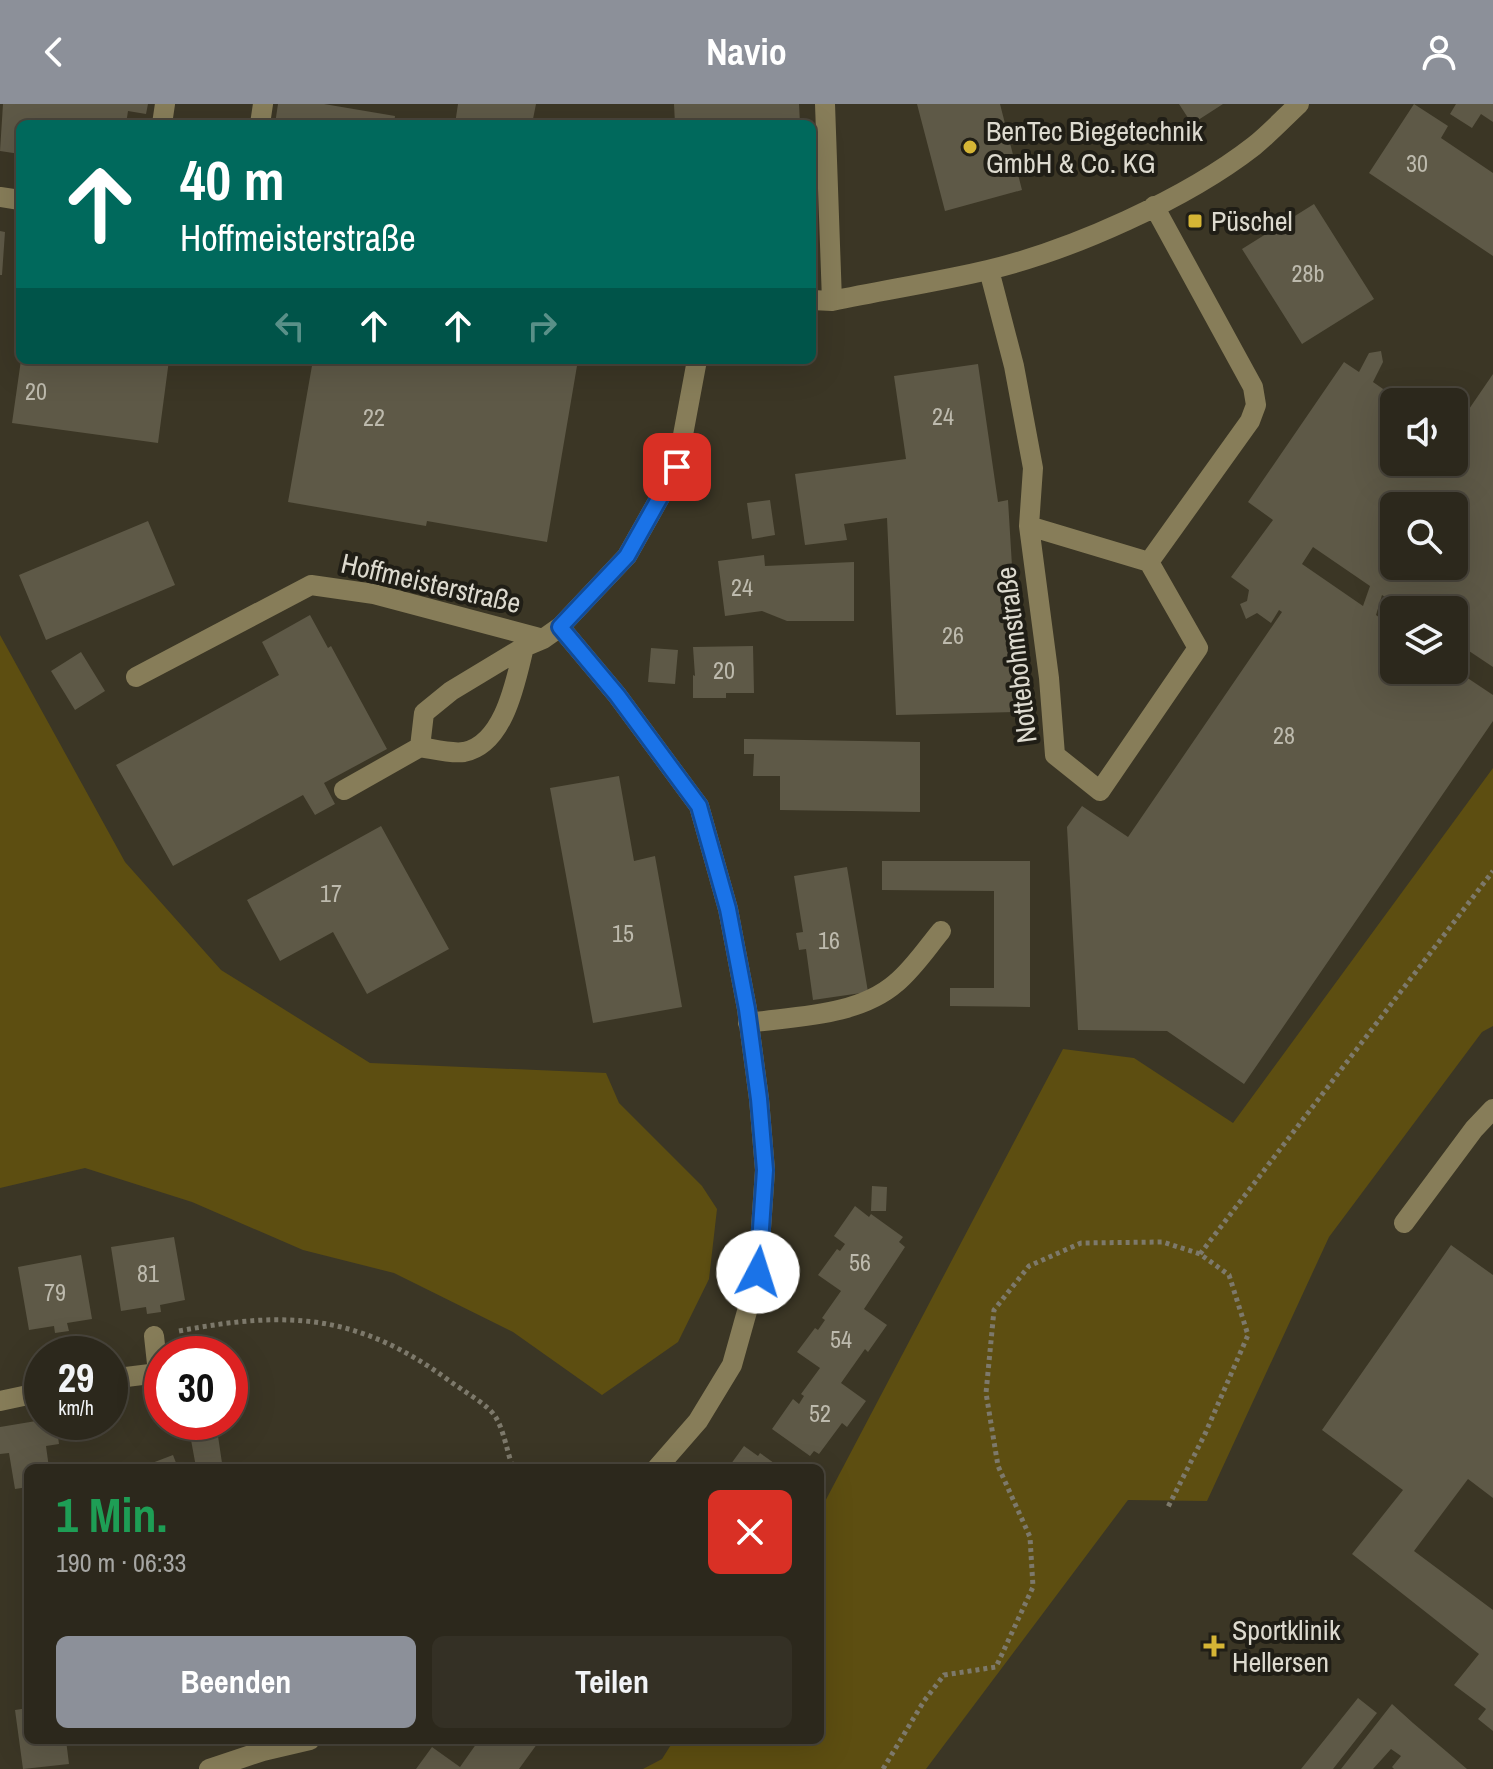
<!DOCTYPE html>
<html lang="de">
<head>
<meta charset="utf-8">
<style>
	:root { --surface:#2c281c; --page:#343025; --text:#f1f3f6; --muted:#a6a6a3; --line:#48443b; --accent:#8c9099 }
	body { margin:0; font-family:"Archivo Narrow",sans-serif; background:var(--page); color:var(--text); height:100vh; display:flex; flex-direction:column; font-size:30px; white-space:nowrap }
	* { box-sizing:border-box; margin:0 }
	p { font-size:26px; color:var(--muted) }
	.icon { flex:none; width:44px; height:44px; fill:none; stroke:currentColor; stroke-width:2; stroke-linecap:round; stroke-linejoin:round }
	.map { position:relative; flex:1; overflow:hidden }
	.details { position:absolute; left:24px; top:1360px; width:800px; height:280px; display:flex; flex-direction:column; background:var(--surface); border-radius:12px; box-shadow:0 8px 32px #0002,0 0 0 2px var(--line) }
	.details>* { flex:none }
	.hud { position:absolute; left:16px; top:16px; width:800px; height:244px; border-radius:12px; box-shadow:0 8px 32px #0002,0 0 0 2px var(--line); background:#00695c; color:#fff; overflow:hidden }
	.tools { position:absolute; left:1380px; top:284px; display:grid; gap:16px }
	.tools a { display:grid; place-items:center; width:88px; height:88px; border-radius:12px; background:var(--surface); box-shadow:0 8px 32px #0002,0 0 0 2px var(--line); font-size:40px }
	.speed { position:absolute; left:24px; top:1232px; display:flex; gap:16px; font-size:40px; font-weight:700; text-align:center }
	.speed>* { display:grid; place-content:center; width:104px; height:104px; border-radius:50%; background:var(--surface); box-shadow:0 8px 32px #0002,0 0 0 2px var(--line); line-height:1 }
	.speed small { font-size:20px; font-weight:400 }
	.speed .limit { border:12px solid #d22; background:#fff; color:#111 }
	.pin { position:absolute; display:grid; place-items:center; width:68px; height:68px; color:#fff; margin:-34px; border-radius:16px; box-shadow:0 4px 12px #0006 }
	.me { position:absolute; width:88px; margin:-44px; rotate:5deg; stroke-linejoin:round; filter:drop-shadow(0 0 6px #0008) }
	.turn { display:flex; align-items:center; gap:28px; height:168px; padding:0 32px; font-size:36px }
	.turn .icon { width:104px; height:104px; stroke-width:2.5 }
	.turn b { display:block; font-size:56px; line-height:68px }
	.lanes { display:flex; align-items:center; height:76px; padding:0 32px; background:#0003; justify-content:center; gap:40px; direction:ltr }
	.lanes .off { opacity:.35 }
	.round { display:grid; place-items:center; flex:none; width:84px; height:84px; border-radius:12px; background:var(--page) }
	.summary { display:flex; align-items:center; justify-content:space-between; height:136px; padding:0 32px }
	h1 { font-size:48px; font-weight:700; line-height:60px; color:#1e9e55 }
	.primary-button { display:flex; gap:16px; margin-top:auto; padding:16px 32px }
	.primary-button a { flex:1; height:92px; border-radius:12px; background:var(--accent); color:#fff; font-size:32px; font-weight:700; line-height:92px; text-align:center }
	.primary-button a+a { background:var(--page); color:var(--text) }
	header { display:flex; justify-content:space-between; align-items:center; height:104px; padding:0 32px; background:var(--accent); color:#fff; font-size:36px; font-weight:700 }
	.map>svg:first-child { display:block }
</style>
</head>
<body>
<header><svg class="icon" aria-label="back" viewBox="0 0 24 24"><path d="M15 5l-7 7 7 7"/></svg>Navio<svg class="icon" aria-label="person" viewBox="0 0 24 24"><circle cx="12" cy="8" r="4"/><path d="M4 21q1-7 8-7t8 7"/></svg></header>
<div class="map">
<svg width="1493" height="1665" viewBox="0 0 1493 1665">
	<rect width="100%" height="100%" fill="#3b3625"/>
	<path fill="#5d4e11" d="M0,531L125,758L221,866L370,959L606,969L619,999L702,1082L717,1105L709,1175L678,1238L602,1291L513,1228L394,1169L303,1146L192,1098L85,1064L0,1084Z
		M1493,664V922L1482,928L1329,1133L1207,1397L1128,1396L926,1665H643L662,1655L674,1636H820V1407L1063,945L1134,954L1233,1019Z"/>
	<path fill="#5e5947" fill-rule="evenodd" d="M3,0H148L146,10L128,7L126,20H20V50L0,47Z
		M278,0H324L395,12L394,20H275Z
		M458,0H536L532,20H455Z
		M674,0H799L800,20H675Z
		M917,0H1000L1022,86L945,107Z
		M1179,0H1223L1192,20Z
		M1414,0L1448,22L1441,34L1493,69V152L1369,69Z
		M1456,0H1493V18L1481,10L1472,24L1450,10Z
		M1314,100L1374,195L1302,240L1242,145Z
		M0,127L5,128L2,171H0Z
		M1381,247L1383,258L1373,278L1402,298H1394V358H1454V327L1493,270V563L1454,537V506H1405L1382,491L1376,511L1394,524V566L1454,565L1493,591V617L1244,980L1167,927L1078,926L1067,723L1082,702L1128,733L1282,508L1279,506L1271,519L1257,509L1246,515L1240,500L1247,497L1249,486L1231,473L1273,416L1248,398L1344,258L1359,268L1369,249ZM1394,402H1454V462H1394ZM1313,443L1370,482L1363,502L1302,460Z
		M21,256H169L158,339L12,319Z
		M313,256H578L547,438L427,417L426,422L288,398Z
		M978,260L998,398L1008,396L1012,462H1009V467H1015L1016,478H1010L1015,608L896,611L887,414L844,420L847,436L805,441L795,370L906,355L894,272Z
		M770,396L775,431L752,435L747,399Z
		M148,417L175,481L46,536L19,471Z
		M764,451L765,462L854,458V517H787L762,507L725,512L718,457Z
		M310,511L328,544L331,542L387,645L324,679L335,700L315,711L303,691L173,762L116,661L279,571L262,538Z
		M753,542L754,589H726V594H693V571L695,572L693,543Z
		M651,544L678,546L675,580L648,578Z
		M81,548L105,587L75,606L51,567Z
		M744,635L920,638V708L780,706V672H753L754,650H744Z
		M619,672L634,757L655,752L682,903L593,919L550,684Z
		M381,722L449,845L367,890L333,828L280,857L247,796Z
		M882,757H1030V903L950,902V884H994V787L882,786Z
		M847,763L868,888L813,896L806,845L799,846L796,829L803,828L794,772Z
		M872,1082L887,1083L886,1107H871Z
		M855,1102L869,1113L871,1110L903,1133L899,1138L905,1143L864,1205L887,1221L868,1248L865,1245L841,1279L866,1297L847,1323L842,1319L819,1350L814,1347L810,1352L772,1325L793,1295L799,1300L804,1292L801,1290L820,1264L797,1248L815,1224L818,1226L825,1216L822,1214L841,1187L818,1171L837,1145L840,1147L845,1140L834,1132Z
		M174,1133L185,1196L160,1201L161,1208L147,1210L146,1203L121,1207L111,1143Z
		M1451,1141L1493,1171V1394L1468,1375L1414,1447L1493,1506V1627L1478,1615L1486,1605L1454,1581L1479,1550L1352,1450L1403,1386L1322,1326Z
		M81,1151L92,1215L67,1219L69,1227L55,1229L54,1222L29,1226L18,1163Z
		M42,1316L56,1318L59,1340L46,1342L49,1364H28V1383L15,1385L9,1349L0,1350V1323Z
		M218,1332L222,1359L196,1363L191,1336Z
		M744,1342L758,1352L760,1349L781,1364H728Z
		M173,1351L178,1364H139Z
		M1358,1594L1377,1609L1333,1665H1301Z
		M1392,1600L1413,1619L1467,1665H1394L1392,1663L1401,1652L1391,1645L1373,1665H1341Z
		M28,1604V1636H66L69,1660L23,1665L15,1606Z
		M479,1636H540L519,1665H416L432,1643L460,1663Z"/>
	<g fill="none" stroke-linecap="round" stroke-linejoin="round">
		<path stroke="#7d796b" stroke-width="5" stroke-dasharray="4 4" stroke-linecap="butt" d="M1200,1150L1493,767
			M179,1227C289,1206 359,1210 451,1278C462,1286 488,1301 495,1312C504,1326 507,1348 513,1364
			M883,1665L924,1597L944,1571L996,1563L1033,1483L1030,1433L998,1362L986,1289L994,1206L1029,1162L1081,1139L1163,1138L1200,1150L1229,1171L1248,1231L1205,1330L1168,1403"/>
		<path stroke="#877d59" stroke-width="20" d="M825,0L832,197
			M162,20L165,0
			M260,20L263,0
			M0,93L20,96
			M989,166L1014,262L1033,364L1029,422L1049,574L1055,651L1100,687L1198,544L1149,458L1029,422
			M812,196L832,197C884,186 937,178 988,166C1072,146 1186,95 1254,42C1270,29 1284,14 1299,0
			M1149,458L1250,317L1256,301L1253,283L1154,102
			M560,523L617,591L699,702L728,805L747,905L759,995L765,1066L758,1168L732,1261L698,1317L657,1364
			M524,543C516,575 505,640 464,648C451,650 433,645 420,643L424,609L451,587L524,543L543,535L560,523L627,452L677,363L697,256
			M136,573L311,481L374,490L543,535
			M344,686L420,643
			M748,919C797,912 858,912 896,879C913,865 927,844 941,827
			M1404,1119L1474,1025L1493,1005
			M110,1275L158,1269L154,1232
			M0,1297L42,1288
			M209,1665L263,1647L310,1636"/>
	</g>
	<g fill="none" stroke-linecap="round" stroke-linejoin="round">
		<defs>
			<path id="route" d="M677,363L627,452L560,523L617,591L699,702L728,805L747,905L759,995L765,1066L758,1168"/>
		</defs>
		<use href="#route" stroke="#114b97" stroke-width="20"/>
		<use href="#route" stroke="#1a73e8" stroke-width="14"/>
	</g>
	<g fill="#d5b535" stroke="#201e16" stroke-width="3">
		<circle cx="970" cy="43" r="8"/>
		<rect x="1187" y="109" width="16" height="16" rx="4"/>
		<path d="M1210 1530h8v8h8v8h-8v8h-8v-8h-8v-8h8z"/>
	</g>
	<g text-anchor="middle" stroke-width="8" stroke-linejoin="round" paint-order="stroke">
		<g font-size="24" fill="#bdbaad">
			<text x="1417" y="68">30</text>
			<text x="1308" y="178">28b</text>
			<text x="36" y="296">20</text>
			<text x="943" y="321">24</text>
			<text x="374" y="322">22</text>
			<text x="742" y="492">24</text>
			<text x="953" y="540">26</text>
			<text x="724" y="575">20</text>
			<text x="1284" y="640">28</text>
			<text x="331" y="798">17</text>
			<text x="623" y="838">15</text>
			<text x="829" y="845">16</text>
			<text x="860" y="1167">56</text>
			<text x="148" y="1178">81</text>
			<text x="55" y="1197">79</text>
			<text x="841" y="1244">54</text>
			<text x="820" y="1318">52</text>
		</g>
		<g font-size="28" fill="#dddacf" stroke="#201e16" text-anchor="start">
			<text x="986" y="37">BenTec Biegetechnik<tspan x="986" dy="32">GmbH &amp; Co. KG</tspan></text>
			<text x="1211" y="127">Püschel</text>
			<text x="1232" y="1536">Sportklinik<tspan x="1232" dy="32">Hellersen</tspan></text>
		</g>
		<g font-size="28" fill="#dddacf" stroke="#201e16">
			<text transform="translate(431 479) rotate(13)" y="10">Hoffmeisterstraße</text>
			<text transform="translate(1016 551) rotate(-97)" y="10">Nottebohmstraße</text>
		</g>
	</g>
</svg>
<div class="tools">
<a><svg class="icon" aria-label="sound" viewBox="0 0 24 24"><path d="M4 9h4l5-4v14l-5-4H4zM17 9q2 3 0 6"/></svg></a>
<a><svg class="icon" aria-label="search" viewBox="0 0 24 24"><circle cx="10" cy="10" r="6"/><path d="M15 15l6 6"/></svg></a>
<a><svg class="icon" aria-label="layers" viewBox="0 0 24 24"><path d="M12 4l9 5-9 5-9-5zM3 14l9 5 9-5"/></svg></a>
</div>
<div class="speed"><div>29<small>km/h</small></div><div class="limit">30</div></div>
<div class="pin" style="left:677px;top:363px;background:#d93025"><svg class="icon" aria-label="arrive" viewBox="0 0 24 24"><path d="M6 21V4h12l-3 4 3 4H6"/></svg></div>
<svg class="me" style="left:758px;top:1168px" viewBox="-20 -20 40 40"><circle r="19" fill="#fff"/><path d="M0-13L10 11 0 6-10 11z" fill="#1a73e8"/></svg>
<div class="hud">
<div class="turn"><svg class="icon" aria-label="ahead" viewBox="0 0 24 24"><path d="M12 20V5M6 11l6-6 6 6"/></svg><div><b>40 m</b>Hoffmeisterstraße</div></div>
<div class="lanes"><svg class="icon off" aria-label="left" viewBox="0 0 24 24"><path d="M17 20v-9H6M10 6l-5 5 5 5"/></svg><svg class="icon" aria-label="ahead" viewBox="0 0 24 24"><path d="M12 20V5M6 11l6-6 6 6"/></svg><svg class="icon" aria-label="ahead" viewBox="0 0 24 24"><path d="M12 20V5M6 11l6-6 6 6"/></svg><svg class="icon off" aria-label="right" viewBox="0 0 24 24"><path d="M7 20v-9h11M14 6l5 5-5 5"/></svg></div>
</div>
<section class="details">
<div class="summary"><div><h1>1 Min.</h1><p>190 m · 06:33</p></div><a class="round" style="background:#d93025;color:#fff"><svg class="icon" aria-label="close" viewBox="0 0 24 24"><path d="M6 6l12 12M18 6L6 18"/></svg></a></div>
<div class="primary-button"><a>Beenden</a><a>Teilen</a></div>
</section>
</div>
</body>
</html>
